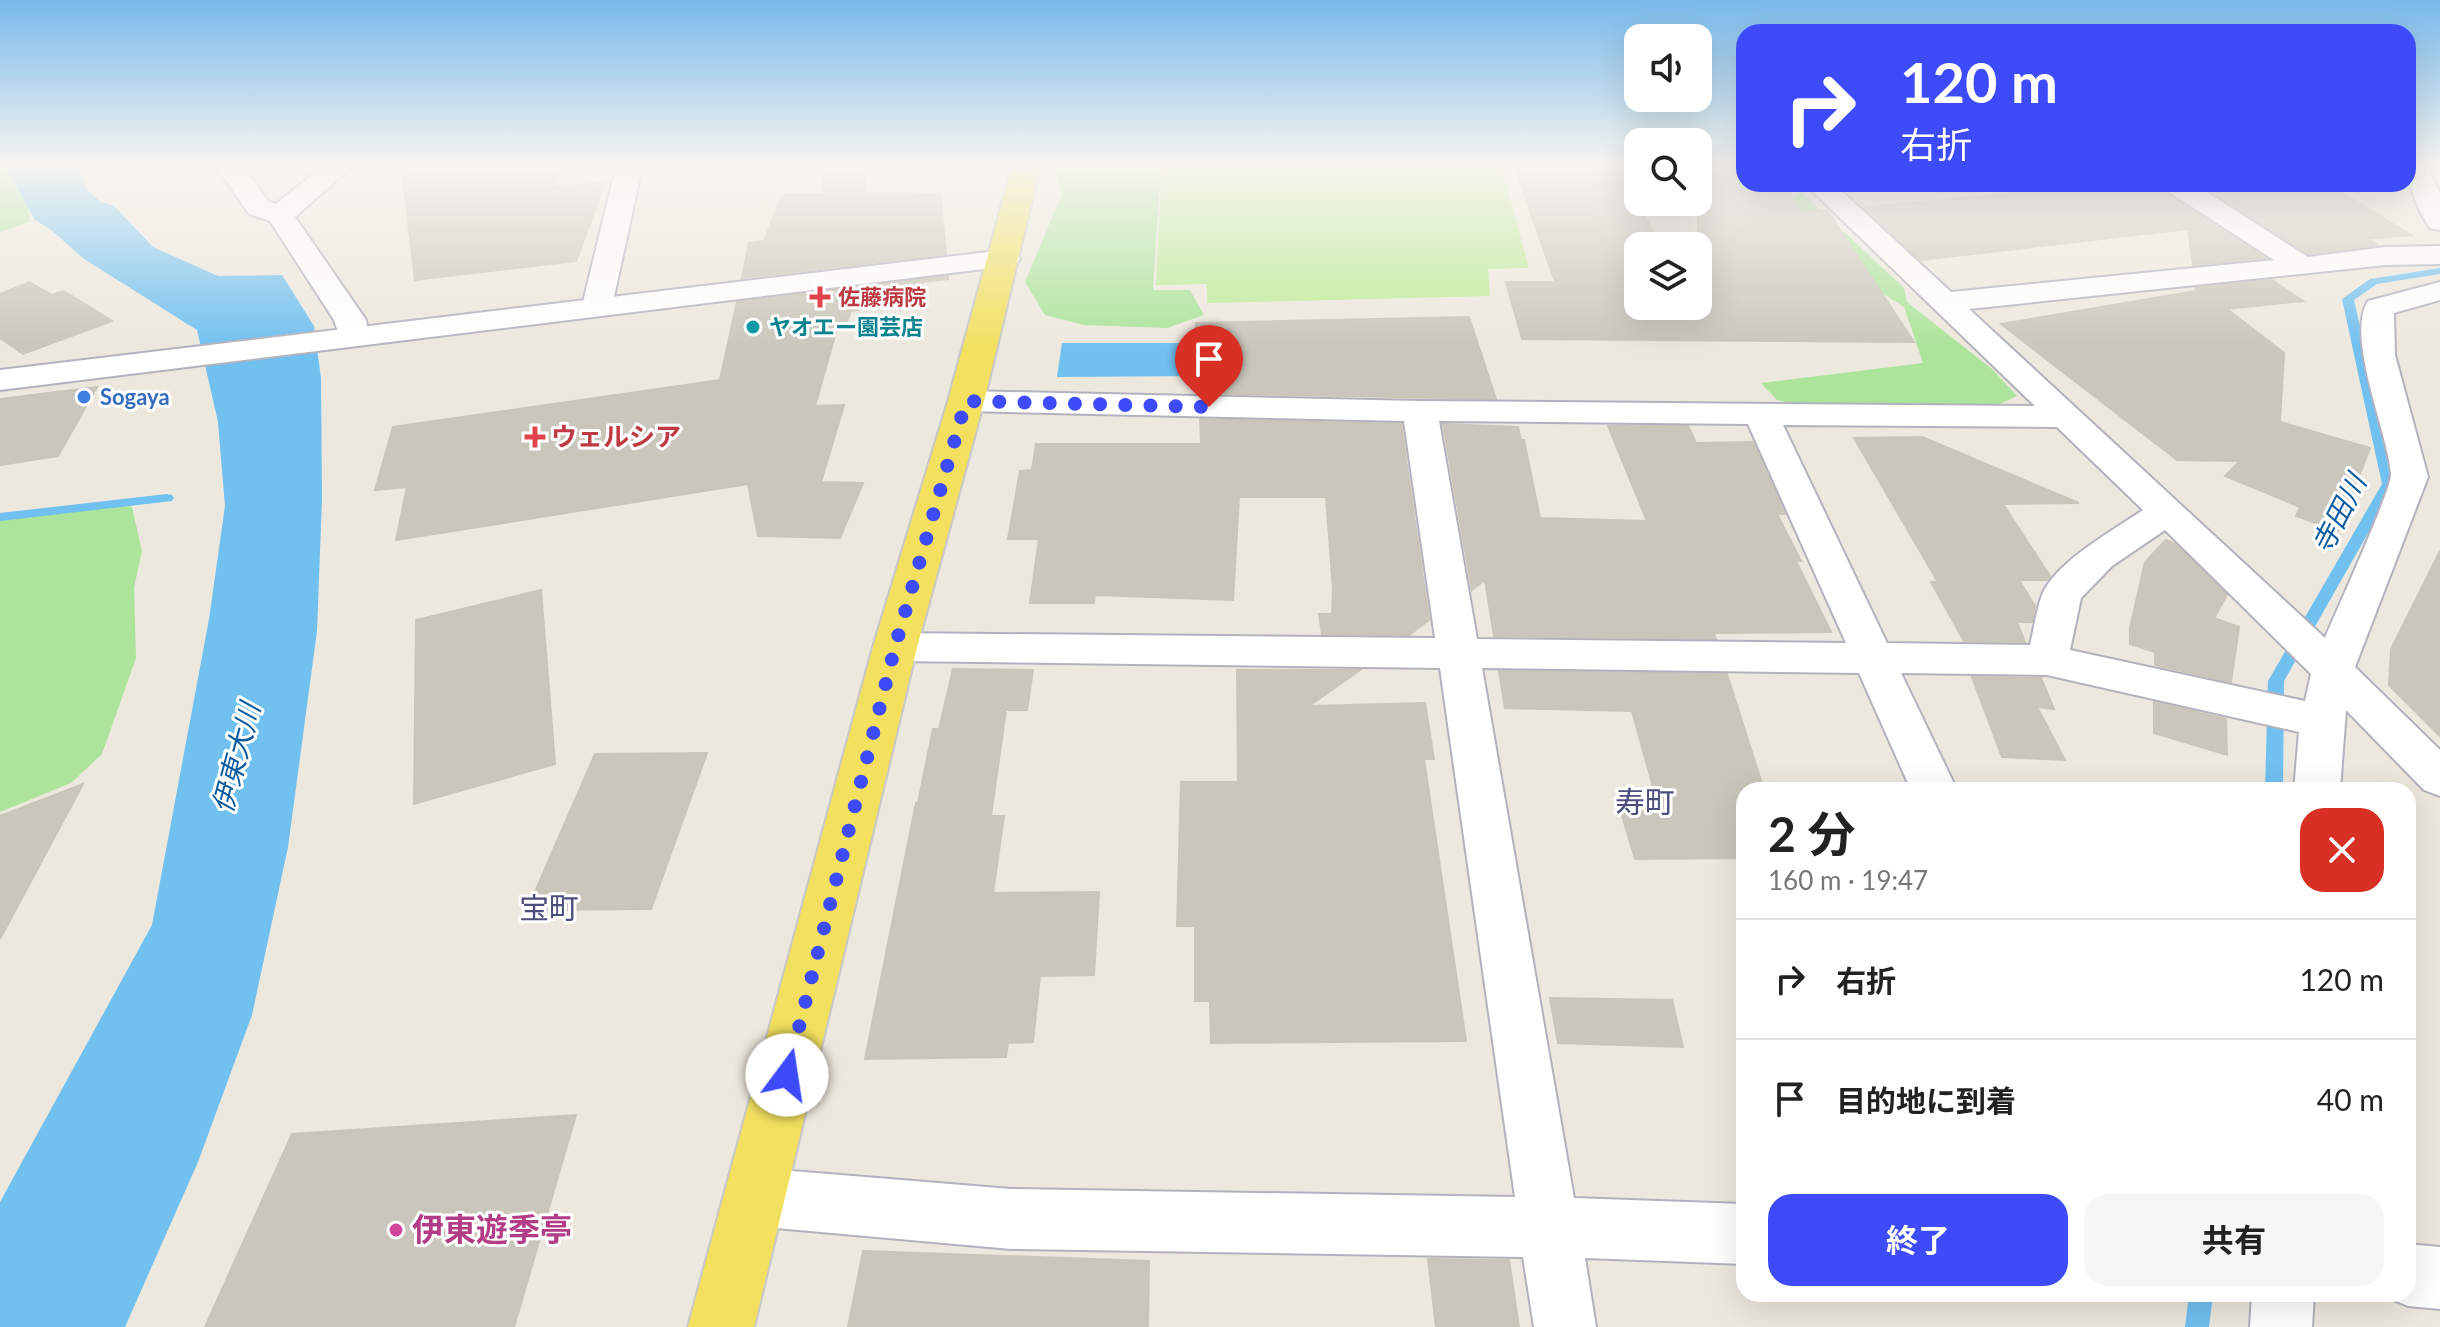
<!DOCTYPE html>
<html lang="ja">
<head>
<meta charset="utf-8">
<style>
	:root { --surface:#fff; --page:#f6f6f6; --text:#222; --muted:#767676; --line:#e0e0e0; --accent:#3d4bfb }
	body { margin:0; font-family:Lato,"Noto Sans JP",sans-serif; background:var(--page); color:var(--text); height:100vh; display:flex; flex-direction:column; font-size:30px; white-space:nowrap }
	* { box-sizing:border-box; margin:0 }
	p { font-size:26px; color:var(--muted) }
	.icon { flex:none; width:44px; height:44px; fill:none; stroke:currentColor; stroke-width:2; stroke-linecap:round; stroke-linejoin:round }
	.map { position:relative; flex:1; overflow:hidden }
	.sheet { position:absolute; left:1736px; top:782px; width:680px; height:520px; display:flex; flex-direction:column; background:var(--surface); border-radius:24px; box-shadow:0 8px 32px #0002 }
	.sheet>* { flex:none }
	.hud { position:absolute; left:1736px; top:24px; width:680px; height:168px; border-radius:24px; box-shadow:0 8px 32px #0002; background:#3d4bfb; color:#fff; overflow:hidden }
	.tools { position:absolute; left:1624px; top:24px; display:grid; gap:16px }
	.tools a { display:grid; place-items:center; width:88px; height:88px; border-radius:16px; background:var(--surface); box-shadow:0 8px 32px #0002; font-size:40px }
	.pin { position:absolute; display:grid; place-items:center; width:68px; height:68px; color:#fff; margin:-82px -34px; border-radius:50% 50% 50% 0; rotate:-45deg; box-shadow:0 0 8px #0007 }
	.pin .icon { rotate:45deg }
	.me { position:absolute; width:88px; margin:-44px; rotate:14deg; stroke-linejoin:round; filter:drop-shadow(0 0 6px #0008) }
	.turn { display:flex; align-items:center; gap:28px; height:168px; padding:0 32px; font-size:36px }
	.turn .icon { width:104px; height:104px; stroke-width:2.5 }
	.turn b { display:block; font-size:56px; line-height:68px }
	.round { display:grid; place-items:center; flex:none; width:84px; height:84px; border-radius:24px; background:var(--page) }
	.headline { display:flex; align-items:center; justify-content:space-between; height:136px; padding:0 32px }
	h1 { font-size:48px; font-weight:700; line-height:60px }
	.button { display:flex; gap:16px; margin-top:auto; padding:16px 32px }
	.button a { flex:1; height:92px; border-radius:24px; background:var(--accent); color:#fff; font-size:32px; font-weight:700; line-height:92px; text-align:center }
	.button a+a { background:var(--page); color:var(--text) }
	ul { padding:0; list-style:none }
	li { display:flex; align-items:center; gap:24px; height:120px; padding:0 32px; border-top:2px solid var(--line) }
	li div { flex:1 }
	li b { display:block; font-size:30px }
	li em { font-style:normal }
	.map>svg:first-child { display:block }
</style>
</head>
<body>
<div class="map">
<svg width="2440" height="1327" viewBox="0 0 2440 1327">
	<rect width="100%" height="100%" fill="#ede8de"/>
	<path fill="#abe49a" d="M0,163H17L29,195V222L0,232Z
		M1058,163H1161L1153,290H1190L1204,315L1167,328L1084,325L1045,315L1025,282L1062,194L1056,172Z
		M1801,192L1904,288L1907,302L1992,369L2017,396L1996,406L1817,408L1777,400L1761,383L1923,363L1904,307L1868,284L1800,222L1790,199Z
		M111,503L132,507L142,551L134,588L136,658L102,754L71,783L0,812V521L35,510Z"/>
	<path fill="#bdeb96" d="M1162,163H1500L1529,268L1488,269L1490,296L1207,303V284L1156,285Z"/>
	<path fill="#70c0f0" d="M3,163H72L83,176L87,190L101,202L114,206L153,247L218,276L282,275L314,326L321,378L322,499L317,631L288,847L252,1015L198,1162L125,1327H0V1202L152,925L209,619L225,506L218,422L197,330L84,259L50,229L35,220Z
		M1062,343H1203L1205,376L1057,377Z"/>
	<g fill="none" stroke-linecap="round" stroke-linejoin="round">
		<path fill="#70c0f0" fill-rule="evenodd" d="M2440,268V274L2377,284L2354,300L2396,484L2284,681L2283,790H2265L2268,681L2382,484L2342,299L2370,279Z
			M167,494L172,495L174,498L172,501L0,521V513Z
			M2189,1294H2213L2209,1327H2185Z"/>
	</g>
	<path fill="#c9c6bc" stroke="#c9c5b7" stroke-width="2" d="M401,163H568L548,187L605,183L576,261L415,280Z
		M1513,163L1620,165L1660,246H1638V306H1689L1698,324V163H1735L1744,184H1784L1802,212L1827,210L1914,342L1522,339L1506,282H1555Z
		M862,168L866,193L940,194L946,254L742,278L749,243L764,241L782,195L825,194L822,172Z
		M2123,184H2153L2265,258L2193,265L2188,229L1921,260L1863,207Z
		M2328,184L2411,235L2367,239L2378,245L2309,254L2212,192Z
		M948,276V279L922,282L923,292L897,294L894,304L851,311L846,325H838L815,406L844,405L821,482L863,483L840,538L758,536L748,484L396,540L407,487L375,490L393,427L720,380L737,302Z
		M2272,280L2303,301L2227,309L2284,353L2280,422L2370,448L2338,531L2296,516L2300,507L2225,476L2240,461L2177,460L2001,324L2196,291V288Z
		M29,282L52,295L64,291L112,321L23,354L0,338V294Z
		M1469,317L1496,399L1199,393L1196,323Z
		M97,387L58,456L0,465V399Z
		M1200,419L1401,424L1429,620L1409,635L1322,634L1319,614H1332L1333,589L1326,497H1239L1233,600L1095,595L1094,603H1030L1039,539H1008L1020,471L1032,470L1036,444H1201Z
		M1443,424L1518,427L1521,440H1524L1540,518L1647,521L1608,426H1688L1696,443L1753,442L1785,514H1777L1801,561H1796L1831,632L1714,633L1716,639L1494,636L1485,580L1472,590Z
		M1922,437L2079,503L2003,504L2050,576L2047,580H2019L2035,606L2032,622H2017L2025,642L1964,641L1931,582H1938L1854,438Z
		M2166,540L2175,544L2227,595L2214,618L2239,627L2231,682L2155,665V652L2130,644V628L2145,562Z
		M2440,551V736L2389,685L2391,649Z
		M541,590L555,764L414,804L416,620Z
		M953,669L1033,670L1027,710H1006L991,816H1004L993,893L1099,892L1094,975L1040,976L1033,1042L1008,1043L1006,1057L865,1059L916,803H918L933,729H939Z
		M1237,670H1360L1309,706L1425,703L1434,759H1424L1466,1041L1211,1043L1210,1001H1195V926H1177L1181,782H1238Z
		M1499,671L1727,674L1764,790H1744V858L1635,859L1621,812H1660L1632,711L1505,708Z
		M1972,677L2041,678L2054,709L2037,707L2065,760L2002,757Z
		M2154,702L2226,719L2227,755L2154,733Z
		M707,753L651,909L527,910L595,754Z
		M83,784L0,939V816Z
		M1550,998L1672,1000L1683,1047L1558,1043Z
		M576,1115L514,1327H205L292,1134Z
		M863,1251L1149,1261L1148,1327H848Z
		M1428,1259L1509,1260L1519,1327H1436Z"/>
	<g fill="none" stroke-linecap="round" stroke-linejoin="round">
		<defs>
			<path id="minor" d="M214,163H240L269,202L276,204L327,163H356L295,217L366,320L369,336L364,343L353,345L342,343L334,320L270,221L249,214Z
				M617,163H643L612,306L608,313L597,315L586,313L582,306Z
				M2408,163H2425L2440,193V230L2430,228C2417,209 2408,186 2408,163Z
				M1805,184H1834L1951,292L2274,260L2166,190L2162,184H2194L2308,257L2385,247L2440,246V264L2385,265L1969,309L2325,638C2335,614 2392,489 2391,474C2388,433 2345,336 2368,301L2440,282V300L2394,313L2395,355L2428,477L2355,667L2440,750V796L2424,790L2346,710L2340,790H2294L2299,732L2047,675L1901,673L1957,790H1911L1859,673L1482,668L1574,1198L1744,1204V1264L1585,1258L1596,1327H1534L1523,1257L1011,1249L755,1226L734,1218L726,1197L734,1176L755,1168L1011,1189L1515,1197L1440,668L895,661L880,657L874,647L880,637L895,633L1435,638L1404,421L966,411L954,408L949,401L954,394L966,391L1420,401L2035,406ZM1439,421L1748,424L1846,643L1477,639ZM1783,425L2057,427L2143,510C2115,529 2054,563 2042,595C2036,611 2034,629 2030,645L1887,643ZM2165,530L2311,674L2305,701L2070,650L2081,598L2112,566Z
				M2408,1244L2440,1247V1309L2408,1306L2386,1297L2385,1294H2408Z
				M2252,1294H2314L2312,1327H2250Z"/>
			<path id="tertiary" d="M1005,250L1016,253L1020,259L1016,265L0,390V370Z"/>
			<path id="primary" d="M1013,163H1041L984,401L917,647L754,1327H688L873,647L948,401Z"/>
		</defs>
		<use href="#minor" stroke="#b2b2bf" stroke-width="4"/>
		<use href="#tertiary" stroke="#b2b2bf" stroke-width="4"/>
		<use href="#primary" stroke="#c8c8c8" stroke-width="4"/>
		<use href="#minor" fill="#fff" fill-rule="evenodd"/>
		<use href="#tertiary" fill="#fff" fill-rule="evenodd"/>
		<use href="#primary" fill="#f2e05e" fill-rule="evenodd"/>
	</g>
	<linearGradient id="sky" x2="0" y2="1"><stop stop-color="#78b9eb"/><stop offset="0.47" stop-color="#f7f5f0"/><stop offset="1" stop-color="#f7f5f0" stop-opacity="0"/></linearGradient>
	<rect width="2440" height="349" fill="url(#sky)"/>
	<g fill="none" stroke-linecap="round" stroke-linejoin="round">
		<path stroke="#3d4bfb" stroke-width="14" stroke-dasharray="0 25.2" d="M787,1075L895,647L966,401L1209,407"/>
	</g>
	<g fill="#e0444e" stroke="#fff" stroke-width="3">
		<path d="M816 285h8v8h8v8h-8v8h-8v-8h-8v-8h8z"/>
		<path d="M531 425h8v8h8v8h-8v8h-8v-8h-8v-8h8z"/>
	</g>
	<circle fill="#0f9aa8" stroke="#fff" stroke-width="3" cx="753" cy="327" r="8"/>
	<circle fill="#3f7fe0" stroke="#fff" stroke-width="3" cx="84" cy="397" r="8"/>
	<circle fill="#d1479c" stroke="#fff" stroke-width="3" cx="396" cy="1230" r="8"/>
	<g text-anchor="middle" stroke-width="6" stroke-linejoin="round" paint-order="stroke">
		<g font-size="22" font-weight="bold" fill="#be3a42" stroke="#fff" text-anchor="start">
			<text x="838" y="305">佐藤病院</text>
		</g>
		<g font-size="22" font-weight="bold" fill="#0d838f" stroke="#fff" text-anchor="start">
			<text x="769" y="335">ヤオエー園芸店</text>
		</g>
		<g font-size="22" font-weight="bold" fill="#366cbe" stroke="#fff" text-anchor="start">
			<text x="100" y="405">Sogaya</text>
		</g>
		<g font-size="26" font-weight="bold" fill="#be3a42" stroke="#fff" text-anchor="start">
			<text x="551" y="446">ウェルシア</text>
		</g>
		<g font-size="28" font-style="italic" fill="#0c5c9f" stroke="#fff">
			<text transform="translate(2339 514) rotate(-63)" y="10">寺田川</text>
			<text transform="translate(236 758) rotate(-75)" y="10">伊東大川</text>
		</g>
		<g font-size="30" fill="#4b4e7d" stroke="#fff">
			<text x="1645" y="813">寿町</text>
			<text x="549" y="919">宝町</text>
		</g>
		<g font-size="32" font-weight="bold" fill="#b23c85" stroke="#fff" text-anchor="start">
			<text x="412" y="1241">伊東遊季亭</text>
		</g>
	</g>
</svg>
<div class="tools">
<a><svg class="icon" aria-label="sound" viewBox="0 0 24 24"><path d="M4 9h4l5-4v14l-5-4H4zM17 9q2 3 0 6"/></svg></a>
<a><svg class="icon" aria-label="search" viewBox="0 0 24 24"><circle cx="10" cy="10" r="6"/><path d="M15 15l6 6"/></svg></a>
<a><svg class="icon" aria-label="layers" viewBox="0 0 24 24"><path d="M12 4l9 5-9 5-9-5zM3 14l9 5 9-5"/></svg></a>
</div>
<div class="pin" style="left:1209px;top:407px;background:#d93025"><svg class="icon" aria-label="arrive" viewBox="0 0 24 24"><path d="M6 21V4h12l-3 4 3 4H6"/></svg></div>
<svg class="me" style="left:787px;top:1075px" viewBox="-20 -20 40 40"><circle r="19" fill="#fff"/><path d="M0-13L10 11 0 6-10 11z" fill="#3d4bfb"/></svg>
<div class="hud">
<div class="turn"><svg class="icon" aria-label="right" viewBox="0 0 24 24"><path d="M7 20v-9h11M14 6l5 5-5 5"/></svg><div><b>120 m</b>右折</div></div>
</div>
<section class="sheet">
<div class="headline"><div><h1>2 分</h1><p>160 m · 19:47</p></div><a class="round" style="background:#d93025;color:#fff"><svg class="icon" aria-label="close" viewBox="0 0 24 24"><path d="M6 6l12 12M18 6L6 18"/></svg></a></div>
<ul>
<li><svg class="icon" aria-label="right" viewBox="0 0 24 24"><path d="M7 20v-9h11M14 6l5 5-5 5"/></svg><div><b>右折</b></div><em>120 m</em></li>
<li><svg class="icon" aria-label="arrive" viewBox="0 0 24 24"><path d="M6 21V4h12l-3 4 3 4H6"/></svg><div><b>目的地に到着</b></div><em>40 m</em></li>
</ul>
<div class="button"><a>終了</a><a>共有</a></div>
</section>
</div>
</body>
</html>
